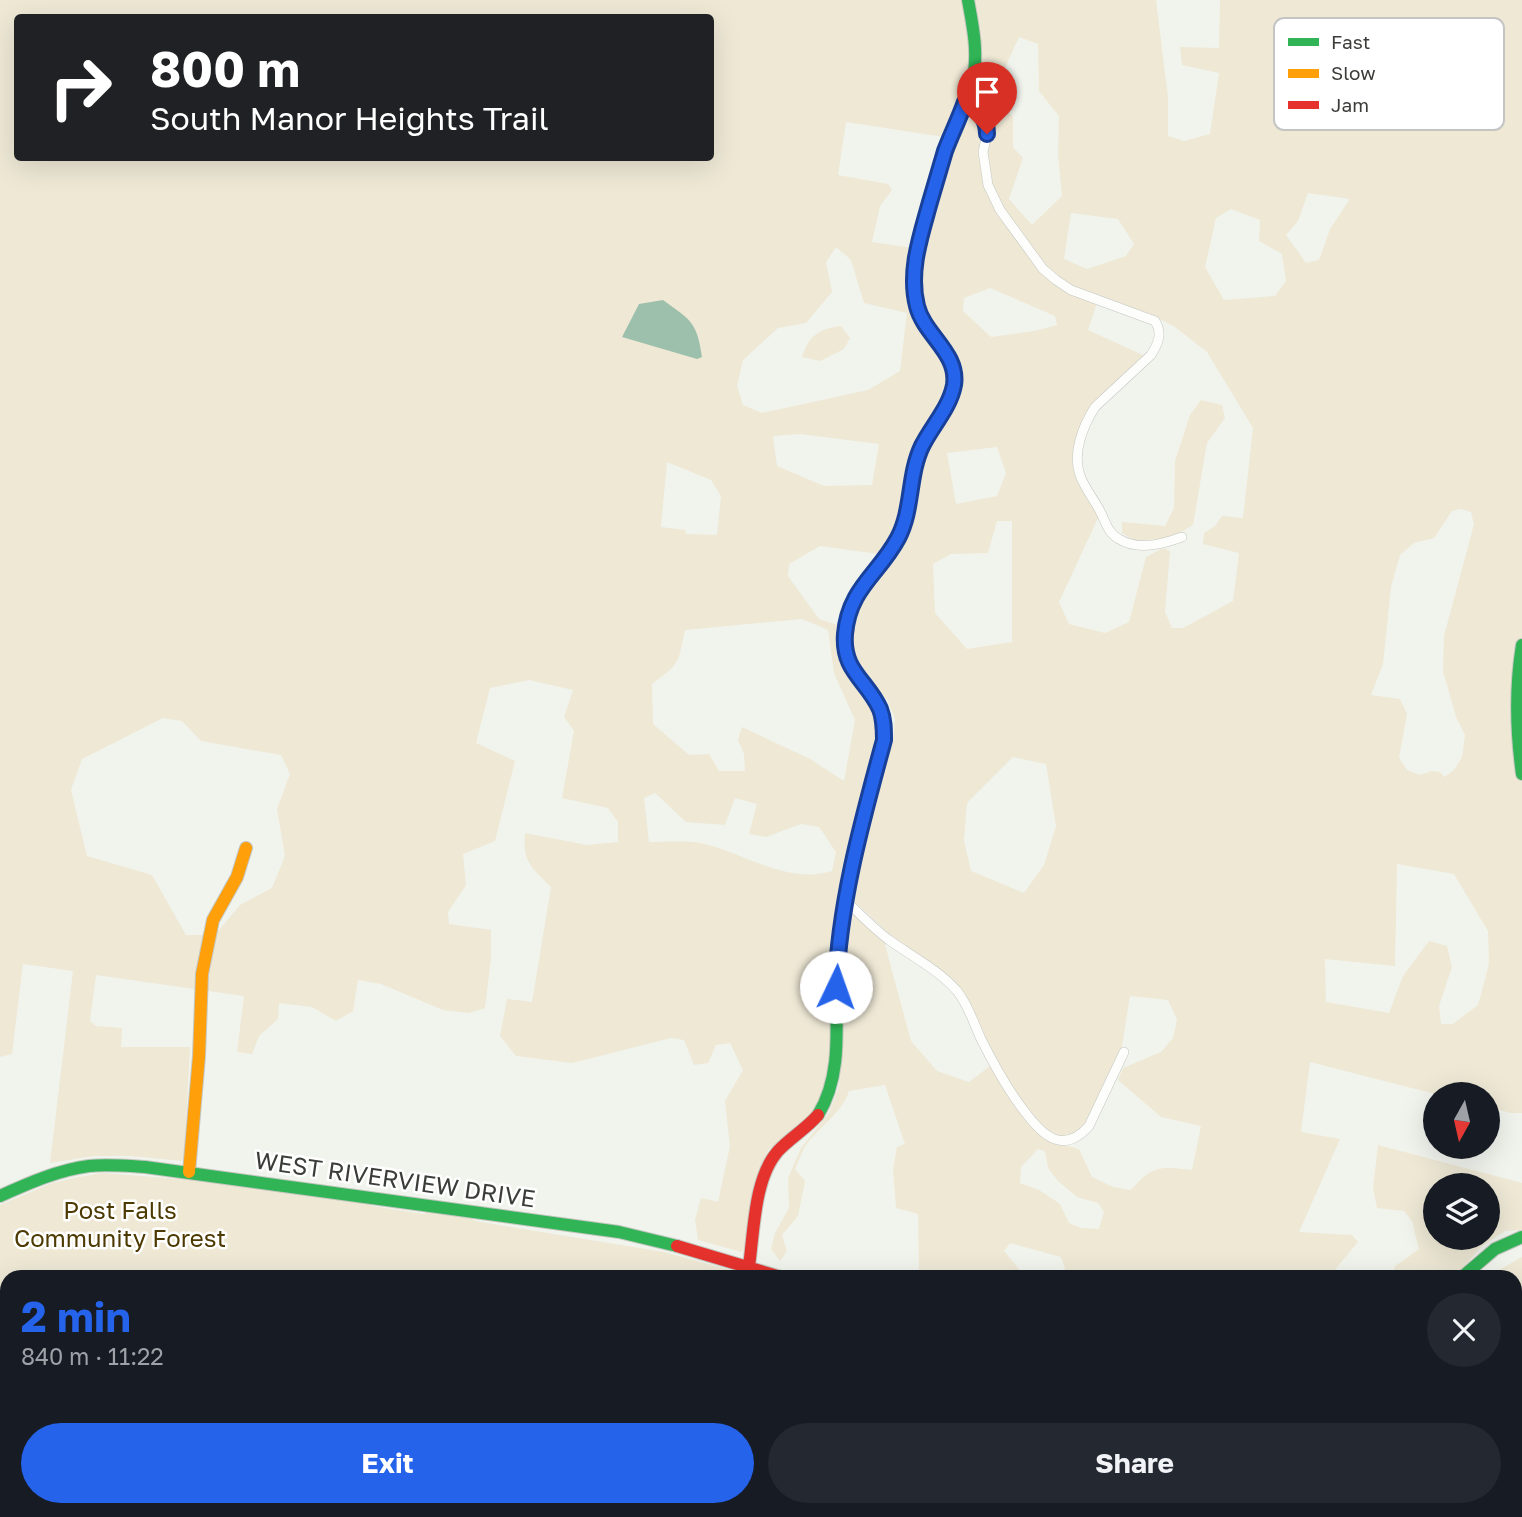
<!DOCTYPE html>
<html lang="en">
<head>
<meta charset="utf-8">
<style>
	:root { --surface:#171b24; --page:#242831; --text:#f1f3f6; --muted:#9ea1a6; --accent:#2563eb }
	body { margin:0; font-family:"Golos Text",sans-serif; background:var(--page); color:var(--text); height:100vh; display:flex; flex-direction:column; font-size:26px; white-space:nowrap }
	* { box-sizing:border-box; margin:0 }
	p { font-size:23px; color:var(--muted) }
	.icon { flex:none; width:38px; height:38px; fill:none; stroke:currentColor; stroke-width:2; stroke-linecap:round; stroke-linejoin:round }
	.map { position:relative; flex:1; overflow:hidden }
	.drawer { position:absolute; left:0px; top:1270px; width:1522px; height:247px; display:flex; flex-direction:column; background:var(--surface); border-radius:21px 21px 0 0; box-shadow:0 7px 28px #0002 }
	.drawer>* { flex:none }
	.hud { position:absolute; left:14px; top:14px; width:700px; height:147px; border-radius:7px; box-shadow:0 7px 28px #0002; background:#202124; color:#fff; overflow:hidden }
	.needle { width:46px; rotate:188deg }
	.fabs { position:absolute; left:1423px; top:1082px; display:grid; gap:14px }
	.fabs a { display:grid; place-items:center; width:77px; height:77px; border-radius:50%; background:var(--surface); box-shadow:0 7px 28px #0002; font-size:35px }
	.pin { position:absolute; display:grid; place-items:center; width:60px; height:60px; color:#fff; margin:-72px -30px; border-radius:50% 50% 50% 0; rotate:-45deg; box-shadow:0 0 7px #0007 }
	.pin .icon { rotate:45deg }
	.me { position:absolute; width:77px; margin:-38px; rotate:3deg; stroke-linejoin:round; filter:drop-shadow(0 0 5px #0008) }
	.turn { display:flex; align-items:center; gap:24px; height:147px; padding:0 21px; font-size:32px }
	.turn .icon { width:91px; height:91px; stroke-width:2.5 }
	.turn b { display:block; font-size:49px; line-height:60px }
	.round { display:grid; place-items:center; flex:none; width:74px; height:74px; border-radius:37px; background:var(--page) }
	.headline { display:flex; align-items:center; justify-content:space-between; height:119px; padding:0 21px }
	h1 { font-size:42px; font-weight:700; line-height:52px; color:var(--accent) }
	.button { display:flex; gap:14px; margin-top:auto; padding:14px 21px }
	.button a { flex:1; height:80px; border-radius:42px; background:var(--accent); color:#fff; font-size:28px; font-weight:700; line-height:80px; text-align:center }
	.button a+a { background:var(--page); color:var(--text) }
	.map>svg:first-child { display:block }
</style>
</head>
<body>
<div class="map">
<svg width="1522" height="1517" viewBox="0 0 1522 1517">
	<rect width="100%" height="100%" fill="#f1f4ed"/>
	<path fill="#eee8d5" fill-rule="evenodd" d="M0,0H962C967,23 972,47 970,71C969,93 954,117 944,137L846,122L838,175L888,184L892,190L880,206L872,242L913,248L910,292L946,362L949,383L895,529L888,543L879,554L820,546L789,564L788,576L819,619L841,626L839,639L840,653L845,669L875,709L880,739L841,896L831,1048L827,1084L817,1108L808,1121L768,1150L761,1169L745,1247L742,1252L698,1240L695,1220L701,1198L718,1202L730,1146L725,1101L743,1070L730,1043L716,1045L708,1063L694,1065L684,1040L671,1038L572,1063L516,1056L500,1036L507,999L532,1002L551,887C532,868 522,862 525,833L587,845L618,842V822L608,808L562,798L574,731L564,717L573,690L529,680L490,688L476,743L515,761L495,841L463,854L466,885L448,912L449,924L491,930V959L485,1008L469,1013L443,1010L381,984L358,980L353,1011L336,1021L312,1007L279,1003L278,1019L259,1036L252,1054L237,1052L244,996L96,975L90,1021L96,1026L122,1028L121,1047H190L184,1161L130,1156H94L50,1163L73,971L23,964L12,1054L0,1057ZM18,18H710V158H18ZM836,247L851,260L864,303L907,313L900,371L868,390L762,413L743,405L737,386L743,360L778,328L806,323L832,292L826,262ZM800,434L879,444L872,485L824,486L777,466L773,436ZM667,462L711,480L721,496L717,535L686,534L685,530L661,527ZM802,619L828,630L834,673L855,720L844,781L810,759L742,727L738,740L744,754L745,771H719L709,754L689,755L653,724L652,684C680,663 678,664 685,630ZM163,718L182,721L201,741L281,755L290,774L277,809L285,856L272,888L240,905L215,935H186L152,875L87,856L71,790L82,759ZM655,793L686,822L725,825L735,798L757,804L749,834L766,837L801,824L819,827L836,852L832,871C788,885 746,854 705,844C689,840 666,842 649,842L644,798Z
		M974,0H1156L1168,97V136L1184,141L1210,134L1219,73L1182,65L1180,47L1219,48L1220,0H1522V1113H1511L1488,1107V1094H1435L1310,1062L1301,1132L1340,1139L1299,1232L1352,1235L1358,1242L1329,1277H1068L1061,1257L1010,1243L1004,1251L1022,1273V1277L919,1278L918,1214L896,1208L893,1169L897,1147L905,1144L885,1085L849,1091C841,1115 817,1128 804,1148C801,1155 798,1162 795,1169L805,1181L798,1216L782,1235L787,1251L780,1261L771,1249L775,1233L789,1208L788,1178L801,1148L829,1113L839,1086L842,1055V952L848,915L854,914L884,941L911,1041L937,1071L969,1082L991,1065L1033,1128L1046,1140L1079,1149L1092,1177L1113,1187L1131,1190C1154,1164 1160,1167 1192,1170L1201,1126L1161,1117L1118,1080L1123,1068L1161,1052L1173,1038L1177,1020L1168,1000L1130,996L1121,1052L1087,1126L1072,1136L1062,1137L1048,1133L1039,1127L995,1062L964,993L953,980L888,933L851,898L876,786L893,741L895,719L888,701L859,671L849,644L853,619L864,593L901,548L910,528L919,472L927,450L957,400L962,376L958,359L923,308L920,291L924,253L955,141L973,114L978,115L983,122V133L980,152V163L985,186L1040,270L1097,303L1088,330L1145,356L1096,401L1078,439L1073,465L1075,476L1099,516L1059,602L1069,624L1105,633L1129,622L1146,557L1163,548L1170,551L1165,612L1172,628H1183L1233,601L1239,553L1203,544L1204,533L1215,526L1222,516L1243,518L1253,428L1207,352L1175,327L1156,317L1073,287L1044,265L1002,208L992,185L986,164L988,144L992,132L991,122L985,112L975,105L973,98L983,65ZM1019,37L1038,44L1039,91L1059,116L1058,154L1062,196L1032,225L1009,199L1023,158L1013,147V117L994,92ZM1308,193L1350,199L1330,229L1319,260L1306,263L1286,235L1298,221ZM1231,209L1260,220L1259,241L1282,254L1286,281L1275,296L1224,300L1205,267L1216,218ZM1071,213L1118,219L1134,244L1126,256L1087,269L1064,259ZM990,288L1055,316L1057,325L1034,331L991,337L963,311L964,298ZM997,447L1006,473L997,496L956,504L947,453ZM1461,509L1471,512L1474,524L1444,636L1443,671L1456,717L1465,735L1462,757L1454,770L1444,777L1440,772L1432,771L1420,775L1407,770L1399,758L1407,714L1400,699L1371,695L1383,664L1391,587L1400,555L1414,543L1434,538L1452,511ZM997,521H1012V642L967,649L935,613L933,564L951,554L988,553ZM1013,757L1046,764L1056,826L1044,865L1024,893L971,871L964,841L967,803ZM1397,864L1454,874L1488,931L1489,964L1478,1005L1453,1024H1441L1439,1006L1452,967L1447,946L1429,941L1403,976L1389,1013L1326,1002L1325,959L1395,966ZM1038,1149L1045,1151L1048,1168L1058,1181L1077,1197L1098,1203L1104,1212L1099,1229L1081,1228L1069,1223L1060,1204L1039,1190L1020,1183L1021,1167Z
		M841,326L850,338L844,349L820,361L802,357C809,335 819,329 841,326Z
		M1201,400L1222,405L1225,418L1207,443L1193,525L1171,538L1134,541L1122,533V522L1165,526L1174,508L1175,461L1190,415Z
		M1378,1145L1522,1183V1230L1505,1231L1482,1246L1463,1268L1448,1277H1396L1394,1267L1419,1249L1412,1221L1404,1211L1377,1208L1373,1188ZM1435,1185H1488V1237H1435Z
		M103,1173L179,1179L180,1178L369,1202L372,1206L424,1214L429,1211L472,1218L475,1221L664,1252L757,1277L7,1278V1510H783L782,1517H0V1205L52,1183L79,1177Z
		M1522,1257V1305L1516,1328V1278H1485Z
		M788,1510H1102L1101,1517H787Z
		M1191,1510H1505L1503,1517H1190Z"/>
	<path fill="#9dc0ad" d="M663,300C690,320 697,321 702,357L697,359L622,337L639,304Z"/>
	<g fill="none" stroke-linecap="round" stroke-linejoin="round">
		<defs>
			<path id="street" d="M965,102L983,114L986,122L987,134L983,152L988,185L1000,210L1043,269L1056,280L1071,290L1155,321C1163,333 1158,344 1151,355L1095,407C1083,426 1072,453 1080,475C1084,488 1095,500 1101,513C1106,523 1108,533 1119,539C1138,551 1163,544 1182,537
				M845,900C859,913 873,928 889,940C910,955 940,971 957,991C968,1004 974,1024 981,1039C994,1065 1007,1089 1025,1112C1043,1136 1063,1155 1089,1126L1124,1052
				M1516,1344L1522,1314
				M1516,1379L1522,1411
				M1516,1461L1522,1447
				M784,1517L785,1510"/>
			<path id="fast" d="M952,134C959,117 968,100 972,82C979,55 973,27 968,0
				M1522,645C1515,688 1516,731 1522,774
				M818,1115C844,1073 835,1020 836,973C837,913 856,852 870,794C875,775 881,755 883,736C884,727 884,718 880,710C878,704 874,701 871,696C859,680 844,661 845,639C846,594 883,569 900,531C911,508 911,482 917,458C933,416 971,395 942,348
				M0,1196C29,1183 58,1170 89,1166C108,1164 127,1166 145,1167L619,1232L677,1246
				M1461,1278L1495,1249L1522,1237"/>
			<path id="slow" d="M189,1172L199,1056L202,974L213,920L237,877L246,848"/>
			<path id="jam" d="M942,348C932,333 920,319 916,301C907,265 923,225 933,190C939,171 944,152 952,134
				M677,1246L784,1278
				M749,1266C754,1231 754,1178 778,1151C790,1138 806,1129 818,1115"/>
		</defs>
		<use href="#street" stroke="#c3c6c0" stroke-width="10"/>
		<use href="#fast" stroke="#c3c6c0" stroke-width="14"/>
		<use href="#slow" stroke="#c3c6c0" stroke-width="14"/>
		<use href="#jam" stroke="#c3c6c0" stroke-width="14"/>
		<use href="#street" stroke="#fdfdfc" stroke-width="9"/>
		<use href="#fast" stroke="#30b455" stroke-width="12"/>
		<use href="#slow" stroke="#ff9f0a" stroke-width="12"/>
		<use href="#jam" stroke="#e5322d" stroke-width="12"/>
	</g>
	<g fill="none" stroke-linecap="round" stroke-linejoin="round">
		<defs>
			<path id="route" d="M836,987C839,903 862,821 884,740C884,729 884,719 880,709C867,680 842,671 845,634C849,588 879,574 898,538C913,510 908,475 922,446C932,426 950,407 954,385C959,353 924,335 917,306C908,271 921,235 930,202C935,185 940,168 945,151C951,135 959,119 965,102C979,112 987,117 987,134"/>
		</defs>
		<use href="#route" stroke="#184099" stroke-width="18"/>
		<use href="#route" stroke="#2563eb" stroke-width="12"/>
	</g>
	<g text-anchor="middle" stroke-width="5" stroke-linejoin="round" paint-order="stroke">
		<g font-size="24" fill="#3b3d38" stroke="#fff">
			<text transform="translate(395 1180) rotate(8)" y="8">WEST RIVERVIEW DRIVE</text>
		</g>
		<g font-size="24" fill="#4d3a00" stroke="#fff">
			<text x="120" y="1219">Post Falls<tspan x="120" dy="28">Community Forest</tspan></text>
		</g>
	</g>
	<rect x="1274" y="18" width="230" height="112" rx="10" fill="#fff" stroke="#c4c5c3" stroke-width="2"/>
	<rect x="1288" y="38" width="31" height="8" fill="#30b455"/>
	<rect x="1288" y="69" width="31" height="9" fill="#ff9f0a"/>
	<rect x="1288" y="101" width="31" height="8" fill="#e5322d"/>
	<g font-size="19" fill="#3b3d38">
		<text x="1331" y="49">Fast</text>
		<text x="1331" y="80">Slow</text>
		<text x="1331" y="112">Jam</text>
	</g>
</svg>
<div class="fabs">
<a><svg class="needle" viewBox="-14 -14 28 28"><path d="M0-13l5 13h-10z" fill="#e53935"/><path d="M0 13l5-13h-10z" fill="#9ea1a6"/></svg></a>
<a><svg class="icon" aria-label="layers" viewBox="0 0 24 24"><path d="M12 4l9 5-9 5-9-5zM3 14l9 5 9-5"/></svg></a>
</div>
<div class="pin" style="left:987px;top:134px;background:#d93025"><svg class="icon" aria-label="arrive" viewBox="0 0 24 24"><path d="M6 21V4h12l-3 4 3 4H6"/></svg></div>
<svg class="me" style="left:836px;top:987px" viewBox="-20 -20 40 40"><circle r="19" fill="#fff"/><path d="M0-13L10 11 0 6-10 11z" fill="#2563eb"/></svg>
<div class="hud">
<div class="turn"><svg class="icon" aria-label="right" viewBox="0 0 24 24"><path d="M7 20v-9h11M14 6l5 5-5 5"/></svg><div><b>800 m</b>South Manor Heights Trail</div></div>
</div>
<section class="drawer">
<div class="headline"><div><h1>2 min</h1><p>840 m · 11:22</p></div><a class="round"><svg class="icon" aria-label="close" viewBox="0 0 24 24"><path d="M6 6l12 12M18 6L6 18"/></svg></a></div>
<div class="button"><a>Exit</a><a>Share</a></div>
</section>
</div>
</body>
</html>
